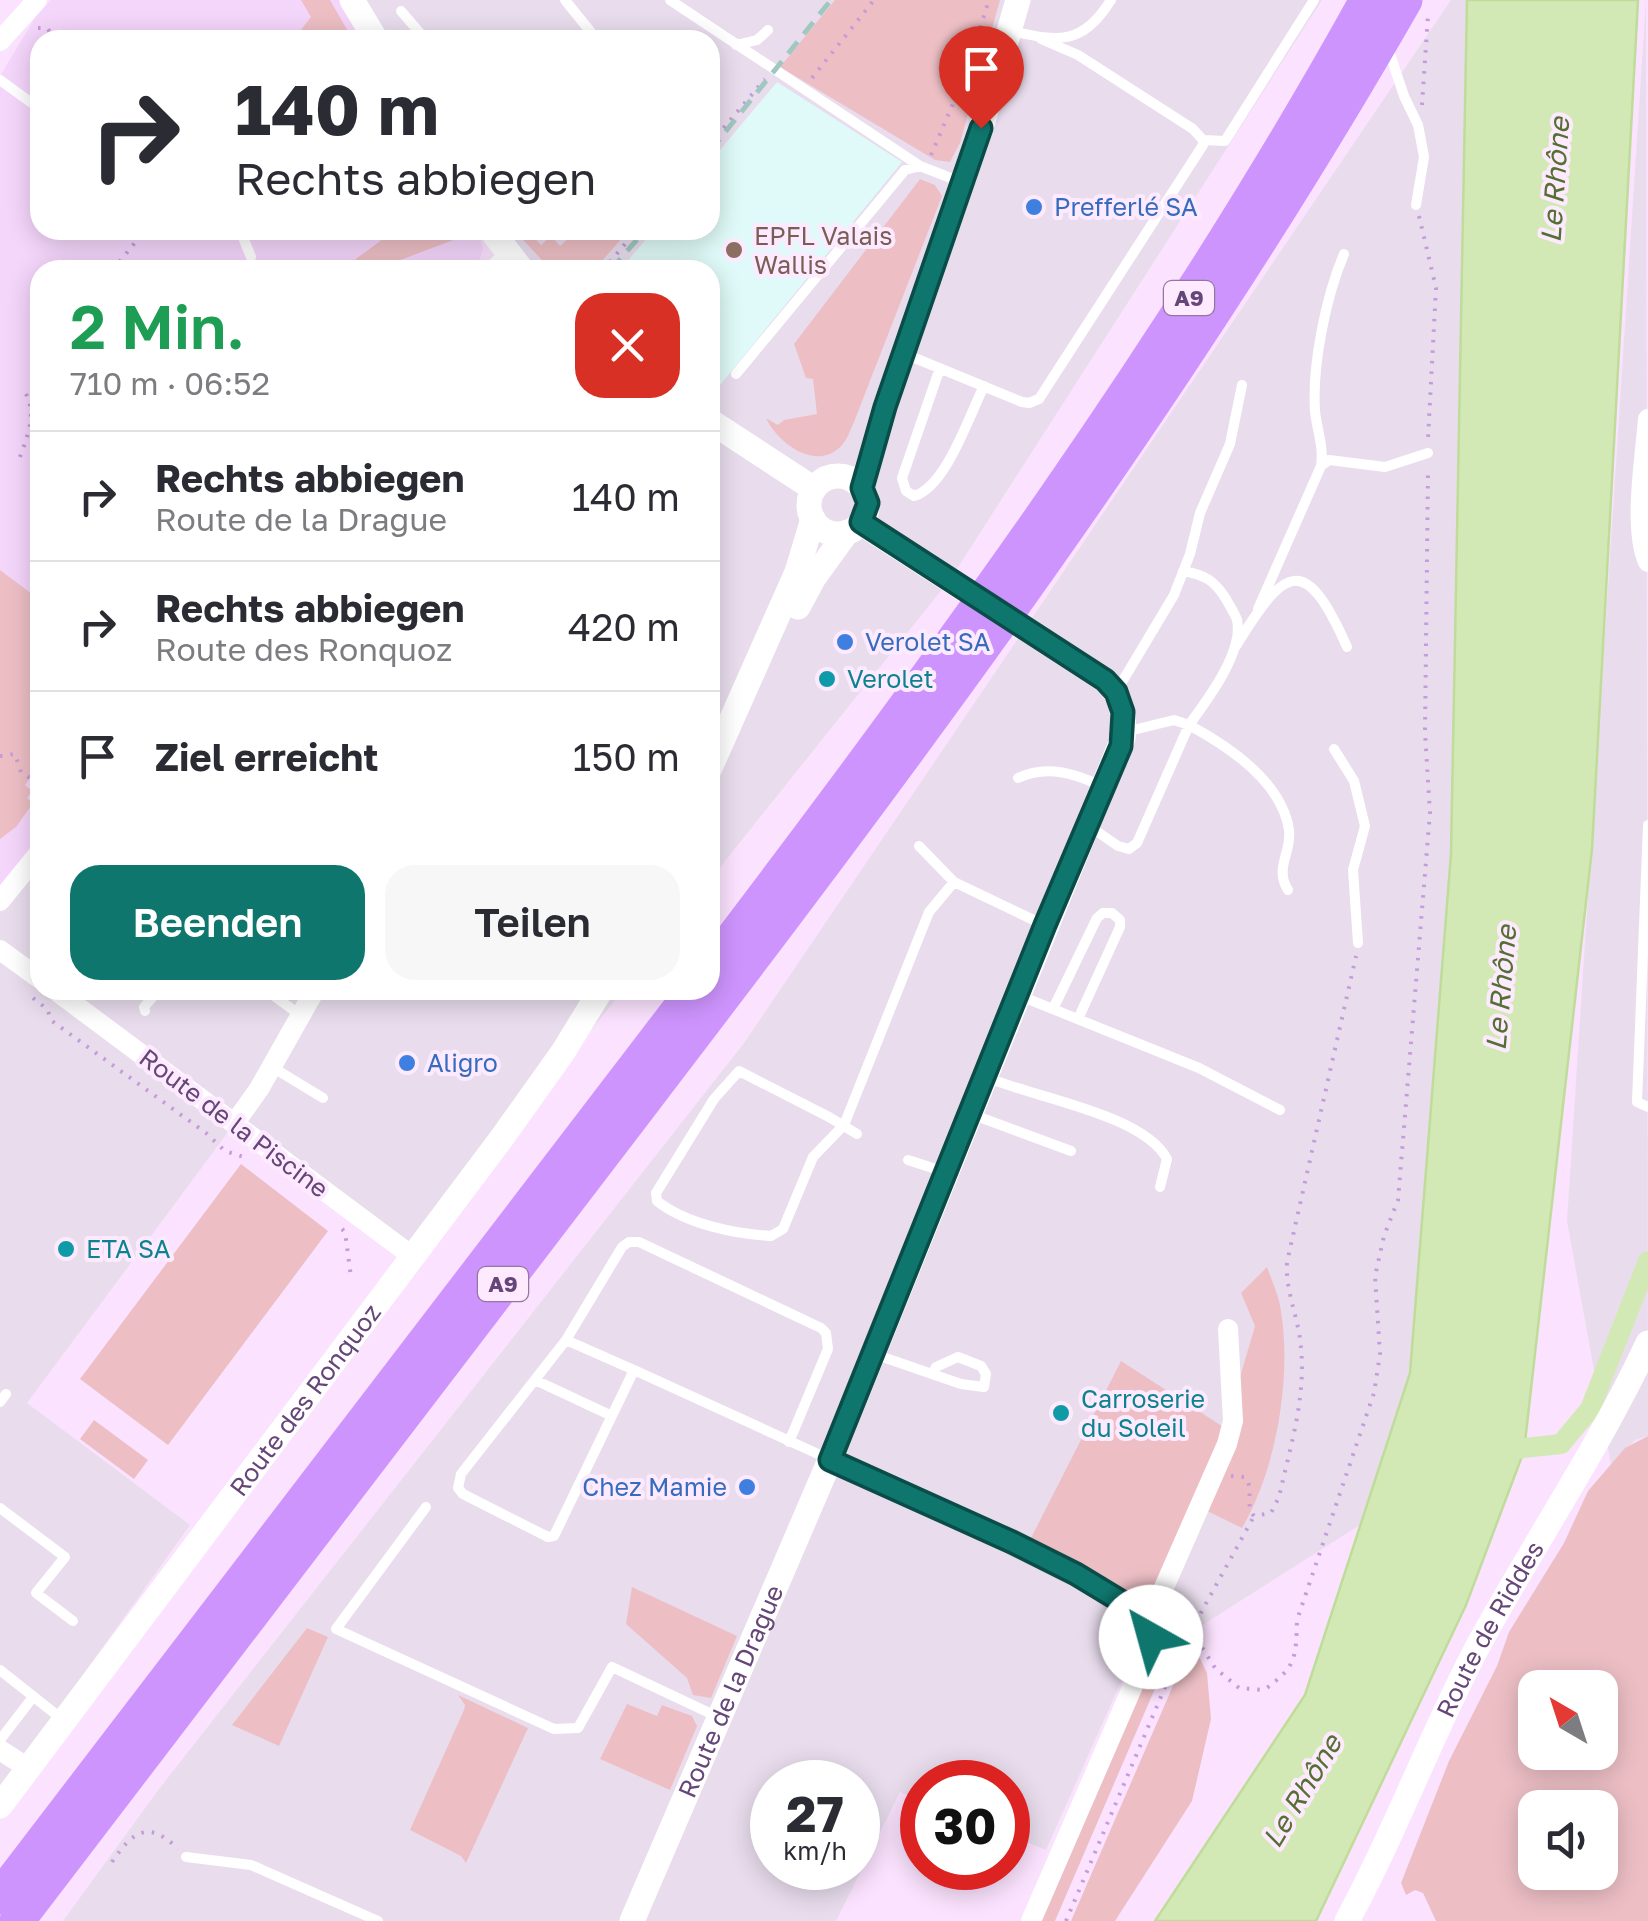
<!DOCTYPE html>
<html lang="de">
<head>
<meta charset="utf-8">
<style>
	:root { --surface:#fff; --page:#f7f7f7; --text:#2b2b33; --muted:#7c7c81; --line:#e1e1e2; --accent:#0f766e }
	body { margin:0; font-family:"Golos Text",sans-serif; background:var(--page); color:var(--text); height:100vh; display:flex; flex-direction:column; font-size:38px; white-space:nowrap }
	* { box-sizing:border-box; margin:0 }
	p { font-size:32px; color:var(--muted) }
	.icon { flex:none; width:55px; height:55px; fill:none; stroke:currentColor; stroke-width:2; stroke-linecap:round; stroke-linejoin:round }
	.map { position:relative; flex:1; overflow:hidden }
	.panel { position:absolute; left:30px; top:260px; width:690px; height:740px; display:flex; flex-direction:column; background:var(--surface); border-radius:30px; box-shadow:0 5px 25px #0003 }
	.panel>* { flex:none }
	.banner { position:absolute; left:30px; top:30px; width:690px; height:210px; border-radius:30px; box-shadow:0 5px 25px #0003; background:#fff; color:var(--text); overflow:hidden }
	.needle { width:65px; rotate:321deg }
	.tools { position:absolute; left:1518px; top:1670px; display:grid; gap:20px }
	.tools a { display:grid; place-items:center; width:100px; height:100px; border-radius:20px; background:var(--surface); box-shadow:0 5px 25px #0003; font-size:50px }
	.speed { position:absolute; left:750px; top:1760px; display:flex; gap:20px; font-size:50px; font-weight:700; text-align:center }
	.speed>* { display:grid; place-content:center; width:130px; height:130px; border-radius:50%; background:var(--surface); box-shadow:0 5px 25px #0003; line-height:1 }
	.speed small { font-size:25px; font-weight:400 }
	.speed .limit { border:15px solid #d22; background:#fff; color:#111 }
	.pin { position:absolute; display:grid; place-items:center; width:85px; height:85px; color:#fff; margin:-102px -42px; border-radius:50% 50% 50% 0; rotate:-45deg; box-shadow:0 0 10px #0007 }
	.pin .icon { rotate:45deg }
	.me { position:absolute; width:110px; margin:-55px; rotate:322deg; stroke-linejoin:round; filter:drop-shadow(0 0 8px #0008) }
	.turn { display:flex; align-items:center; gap:35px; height:210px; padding:0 40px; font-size:45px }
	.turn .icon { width:130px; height:130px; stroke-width:2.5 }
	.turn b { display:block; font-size:70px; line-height:85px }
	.round { display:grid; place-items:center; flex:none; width:105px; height:105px; border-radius:30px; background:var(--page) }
	.overview { display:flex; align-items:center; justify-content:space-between; height:170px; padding:0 40px }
	h1 { font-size:60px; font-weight:600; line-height:75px; color:#1e9e55 }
	.cta { display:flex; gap:20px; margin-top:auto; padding:20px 40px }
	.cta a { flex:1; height:115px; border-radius:30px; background:var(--accent); color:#fff; font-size:40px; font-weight:600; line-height:115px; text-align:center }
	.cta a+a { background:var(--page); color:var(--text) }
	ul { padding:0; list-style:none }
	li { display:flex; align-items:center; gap:30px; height:130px; padding:0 40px; border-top:2px solid var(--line) }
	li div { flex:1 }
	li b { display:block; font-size:38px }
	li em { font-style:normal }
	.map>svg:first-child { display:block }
</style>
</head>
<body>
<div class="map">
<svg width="1648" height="1921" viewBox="0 0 1648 1921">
	<rect width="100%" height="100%" fill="#fbe2fe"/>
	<path fill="#f5d6fb" d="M51,0H342L365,40H40V230H477L483,248L477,270H40V835L0,885V76L36,16Z"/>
	<path fill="#e9dded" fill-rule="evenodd" d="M352,0H1322L951,578L710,880V270H493L510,255L491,230H710V40H376Z
		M1451,0H1467L1451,854L1410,1373L1363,1523L1149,1659L1133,1655L1046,1850L1008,1835V1782H922V1801L900,1792L836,1921H63L159,1789L744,1043ZM772,1782H858V1868H772Z
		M1646,0L1648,1436L1635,1440L1611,1464L1567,1221Z
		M40,852V990H623L412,1256L234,1124L27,1403L190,1525L0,1791V901Z"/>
	<path fill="#dffaf8" d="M777,82L902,162L716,390L710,386V270H620L654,230H710V162Z"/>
	<path fill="#edbfc5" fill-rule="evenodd" d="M301,0H330L353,40H293L311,17Z
		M835,0H1000L960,143L950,162L935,160L780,67Z
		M920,179L935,185L942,196L854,422C850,431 846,443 838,449C813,470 776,441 766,418L778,425L784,420L817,414L813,379L806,378L794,344Z
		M395,230H465L469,234L374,270H341Z
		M514,230H527L541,245L551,236L560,246L578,230H629L594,270H551Z
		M0,570L40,600V776L34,772L25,785L32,791L27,798L33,803L16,827L0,839Z
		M241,1164L328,1231L168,1445L80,1379Z
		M1267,1267C1272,1281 1279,1296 1281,1311C1292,1379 1276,1470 1242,1528L1203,1509L1149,1607L1030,1540L1121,1361L1225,1428L1255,1326L1241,1293Z
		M94,1420L148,1460L134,1479L80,1439Z
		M1648,1436V1921H1436L1423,1893L1415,1890L1406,1895L1401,1883L1449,1761L1497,1666L1509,1632L1564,1543L1588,1491L1625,1448ZM1535,1688H1600V1752H1535ZM1535,1808H1600V1872H1535Z
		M632,1587L737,1636L711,1698L693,1695L687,1678L626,1624Z
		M307,1628L328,1637L279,1746L232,1725Z
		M1181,1628L1055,1921H1036L1164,1636Z
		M1192,1642L1207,1673L1211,1719L1192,1801L1115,1921H1071Z
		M458,1695L528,1728L466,1863L461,1856L410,1830L464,1710L465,1705Z
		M627,1704L657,1716L662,1705L692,1716L697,1726L670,1790L600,1759Z"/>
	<path fill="#d3e9b5" stroke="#bfdc9a" stroke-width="2.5" d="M1467,0H1638L1592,849L1524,1451L1466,1605L1316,1921H1155L1305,1695L1410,1373L1451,854Z"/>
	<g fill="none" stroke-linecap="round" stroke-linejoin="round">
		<path stroke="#d3e9b5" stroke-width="20" d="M1497,1451L1561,1444L1590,1409L1648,1261"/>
		<path stroke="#c59bda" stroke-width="4" stroke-dasharray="2.5 8" stroke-linecap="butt" d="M38,28H47L54,37
			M812,78L874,0
			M1422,105L1428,15
			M710,144L765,79
			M931,155L964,78L989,0
			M1419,216L1436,288L1428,439
			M113,270L145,230
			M603,270L637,230
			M20,457C28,434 37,414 25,392
			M0,756L15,754L21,772L40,785
			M33,998L47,1009L52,1021L206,1133L225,1151L247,1158
			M342,1229L345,1232L351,1277
			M1231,1476L1245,1477C1255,1490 1244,1504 1254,1516L1271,1513L1279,1497C1290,1448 1306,1398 1301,1348C1299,1318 1285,1292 1287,1262L1356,956
			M1169,1630L1198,1618
			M1191,1630L1215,1668L1239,1688L1264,1690C1296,1667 1296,1659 1297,1620L1374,1393L1380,1354L1375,1276L1384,1236L1398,1200L1430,813L1425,732L1428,469
			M112,1862C132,1832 148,1819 178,1849
			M1066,1921L1182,1647L1253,1518"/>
		<path stroke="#fff" stroke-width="10" d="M565,0L590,31L581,40
			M670,0L920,166
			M401,11L426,40
			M1010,31C1058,41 1081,47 1111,0
			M736,45L757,40L768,30
			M1388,48L1404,96L1418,125L1424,157L1416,205
			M0,80L40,109
			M1203,140L1225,141L1314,0
			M240,230L251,257
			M905,354L1022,402L1029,403L1039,399L1203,145V140L1193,129L1078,55L1041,39
			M940,368L902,478L906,491L914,496C946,487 969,416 984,386
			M736,374L905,170L920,166L961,182
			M1321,466L1329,460L1385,467L1428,453
			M1183,571C1205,575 1214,580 1226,599C1229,605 1235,614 1237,620C1244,652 1207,700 1189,725C1228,746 1282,781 1289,830C1292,852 1274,868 1288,890
			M1258,609L1321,466C1324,446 1317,431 1315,411C1312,365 1326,296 1344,254
			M1236,646C1285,566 1305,552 1347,647
			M1116,692L1174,595L1190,554L1200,513L1230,444L1242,385
			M1334,749L1354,781L1365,826L1353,870L1358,943
			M1018,778C1048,764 1076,774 1104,787
			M1648,825L1637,1102L1648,1107
			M1089,826L1118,846L1129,849L1137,843L1189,725L1174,720L1125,732
			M919,846L954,882
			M266,990L300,1015
			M1018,995L1199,1068L1280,1110
			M1053,1009L1097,918L1103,913H1112L1120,920V927L1078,1019
			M145,1011L144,1007L159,990
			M272,1067L323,1098
			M986,1077C1035,1098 1143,1114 1167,1159L1160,1187
			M971,1114L1071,1151
			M857,1134L829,1117L739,1071L714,1099L656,1193L657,1201C686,1224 735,1234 771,1236L783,1229L813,1157L844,1125L929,912L954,882L1044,925
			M908,1160L945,1172
			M566,1340L622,1247L629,1242H639L821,1328L826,1333L828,1349L789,1442
			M874,1354L961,1384L984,1387L986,1374L981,1366L958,1357L936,1367L932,1374
			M634,1370L566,1340L461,1474L458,1488L463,1494L548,1537L554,1536L634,1370L829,1459
			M535,1380L612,1416
			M0,1402L6,1394
			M426,1507L336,1629L554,1729L578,1728L612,1667L718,1717
			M0,1508L65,1557L36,1593L73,1621
			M0,1670L63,1720
			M0,1740L33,1697
			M186,1857L251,1865L378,1921"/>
		<path stroke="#fff" stroke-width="20" d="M0,41L37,0
			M493,270L510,255
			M1648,419C1645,458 1633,528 1648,562
			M0,901L40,852
			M0,950L40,979
			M55,990L412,1256
			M234,1124L259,1089L315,990
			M830,1460L1013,1541L1133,1607L1149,1625V1649L1031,1921
			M1145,1617L1158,1601L1227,1444L1233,1421L1228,1329
			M0,1750L28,1768"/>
		<g stroke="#fff" stroke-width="25">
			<path d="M352,0L376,40"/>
			<path d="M491,230L522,270"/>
			<path d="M710,421L814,489"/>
			<circle cx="838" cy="505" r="29"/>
			<path d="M862,488L885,407L981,128L1018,0"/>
			<path d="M798,607L813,579L847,532"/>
			<path d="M710,768L797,572L813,519"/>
			<path id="s1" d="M0,1806L501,1139L563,1052L601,990"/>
			<path id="s2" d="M632,1921L830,1460L1123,738C1125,715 1122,696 1105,680L861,523"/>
			<path id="s3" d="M1347,1921C1396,1831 1431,1734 1479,1644C1534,1543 1599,1448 1648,1343"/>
		</g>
		<path stroke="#cd94fd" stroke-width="35" d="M710,968C946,658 1178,342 1367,0
			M0,1897L694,990
			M17,1921C223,1649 431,1378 639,1107C912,750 1182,390 1405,0"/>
		<path stroke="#a0c8c1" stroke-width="5" stroke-dasharray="15 10" stroke-linecap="butt" d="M710,151L831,0
			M611,270L645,230"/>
	</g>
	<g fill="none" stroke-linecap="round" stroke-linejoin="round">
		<defs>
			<path id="route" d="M981,128L885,407L862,488L868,503L861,522L1105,680L1116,692L1123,712L1121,746L1045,925L830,1460L1012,1542L1076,1574L1142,1614L1149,1625L1151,1637"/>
		</defs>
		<use href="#route" stroke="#0a4d48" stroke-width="25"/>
		<use href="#route" stroke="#0f766e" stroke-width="18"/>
	</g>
	<g fill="#3f7fe0" stroke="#fdeaff" stroke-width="4">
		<circle cx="1034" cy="207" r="10"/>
		<circle cx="845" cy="642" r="10"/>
		<circle cx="407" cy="1063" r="10"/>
		<circle cx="747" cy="1487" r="10"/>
	</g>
	<circle fill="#8d6e63" stroke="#fdeaff" stroke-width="4" cx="734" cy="250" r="10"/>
	<g fill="#0f9aa8" stroke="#fdeaff" stroke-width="4">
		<circle cx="827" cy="679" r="10"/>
		<circle cx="66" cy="1249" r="10"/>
		<circle cx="1061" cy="1413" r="10"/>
	</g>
	<g text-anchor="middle" stroke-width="8" stroke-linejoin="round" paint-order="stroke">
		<g fill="#fdeaff" stroke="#9377a0" stroke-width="2.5">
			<rect x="1164" y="281" width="50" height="34" rx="8"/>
			<rect x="478" y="1267" width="50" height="34" rx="8"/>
		</g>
		<g font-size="22" font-weight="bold" fill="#664678">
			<text x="1189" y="306">A9</text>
			<text x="503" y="1292">A9</text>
		</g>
		<g font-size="25" fill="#366cbe" stroke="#fdeaff" text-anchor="start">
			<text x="1054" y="216">Prefferlé SA</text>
			<text x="865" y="651">Verolet SA</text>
			<text x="427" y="1072">Aligro</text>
			<text x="727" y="1496" text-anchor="end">Chez Mamie</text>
		</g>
		<g font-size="25" fill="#785e54" stroke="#fdeaff" text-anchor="start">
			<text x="754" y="245">EPFL Valais<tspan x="754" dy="29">Wallis</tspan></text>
		</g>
		<g font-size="25" fill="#0d838f" stroke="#fdeaff" text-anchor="start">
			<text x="847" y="688">Verolet</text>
			<text x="86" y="1258">ETA SA</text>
			<text x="1081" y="1408">Carroserie<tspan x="1081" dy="29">du Soleil</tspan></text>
		</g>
		<g font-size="25" fill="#664678" stroke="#fdeaff">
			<text transform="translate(234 1123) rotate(37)" y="9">Route de la Piscine</text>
			<text dy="9" stroke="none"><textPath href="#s1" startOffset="508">Route des Ronquoz</textPath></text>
			<text dy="9" stroke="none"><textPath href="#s3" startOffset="325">Route de Riddes</textPath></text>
			<text dy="9" stroke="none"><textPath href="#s2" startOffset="250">Route de la Drague</textPath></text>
		</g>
		<g font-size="28" font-style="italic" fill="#557033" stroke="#fdeaff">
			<text transform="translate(1555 180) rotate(-86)" y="10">Le Rhône</text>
			<text transform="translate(1501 988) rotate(-85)" y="10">Le Rhône</text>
			<text transform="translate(1302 1791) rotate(-59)" y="10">Le Rhône</text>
		</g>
	</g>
</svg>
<div class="tools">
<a><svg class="needle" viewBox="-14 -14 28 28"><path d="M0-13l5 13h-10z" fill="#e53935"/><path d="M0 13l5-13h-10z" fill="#7c7c81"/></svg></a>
<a><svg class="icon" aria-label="sound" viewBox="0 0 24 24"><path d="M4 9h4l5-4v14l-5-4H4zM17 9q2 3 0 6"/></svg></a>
</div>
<div class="speed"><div>27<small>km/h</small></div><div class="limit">30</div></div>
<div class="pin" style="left:981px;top:128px;background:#d93025"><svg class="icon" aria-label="arrive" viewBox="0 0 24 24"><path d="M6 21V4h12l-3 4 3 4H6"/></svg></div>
<svg class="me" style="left:1151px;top:1637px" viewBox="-20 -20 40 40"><circle r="19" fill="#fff"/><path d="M0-13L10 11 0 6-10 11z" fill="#0f766e"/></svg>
<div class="banner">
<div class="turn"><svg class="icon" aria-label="right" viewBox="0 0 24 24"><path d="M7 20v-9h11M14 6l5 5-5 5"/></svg><div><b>140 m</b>Rechts abbiegen</div></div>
</div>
<section class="panel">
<div class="overview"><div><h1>2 Min.</h1><p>710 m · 06:52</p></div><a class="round" style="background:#d93025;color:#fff"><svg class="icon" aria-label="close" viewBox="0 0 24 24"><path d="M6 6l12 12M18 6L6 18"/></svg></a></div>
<ul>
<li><svg class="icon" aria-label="right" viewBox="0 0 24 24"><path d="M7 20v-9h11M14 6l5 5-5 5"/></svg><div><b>Rechts abbiegen</b><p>Route de la Drague</p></div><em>140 m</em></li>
<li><svg class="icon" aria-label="right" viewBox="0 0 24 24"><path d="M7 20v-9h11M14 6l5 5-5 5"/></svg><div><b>Rechts abbiegen</b><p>Route des Ronquoz</p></div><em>420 m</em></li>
<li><svg class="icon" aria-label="arrive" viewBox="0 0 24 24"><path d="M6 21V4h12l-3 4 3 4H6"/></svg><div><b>Ziel erreicht</b></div><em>150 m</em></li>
</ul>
<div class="cta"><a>Beenden</a><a>Teilen</a></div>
</section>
</div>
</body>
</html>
